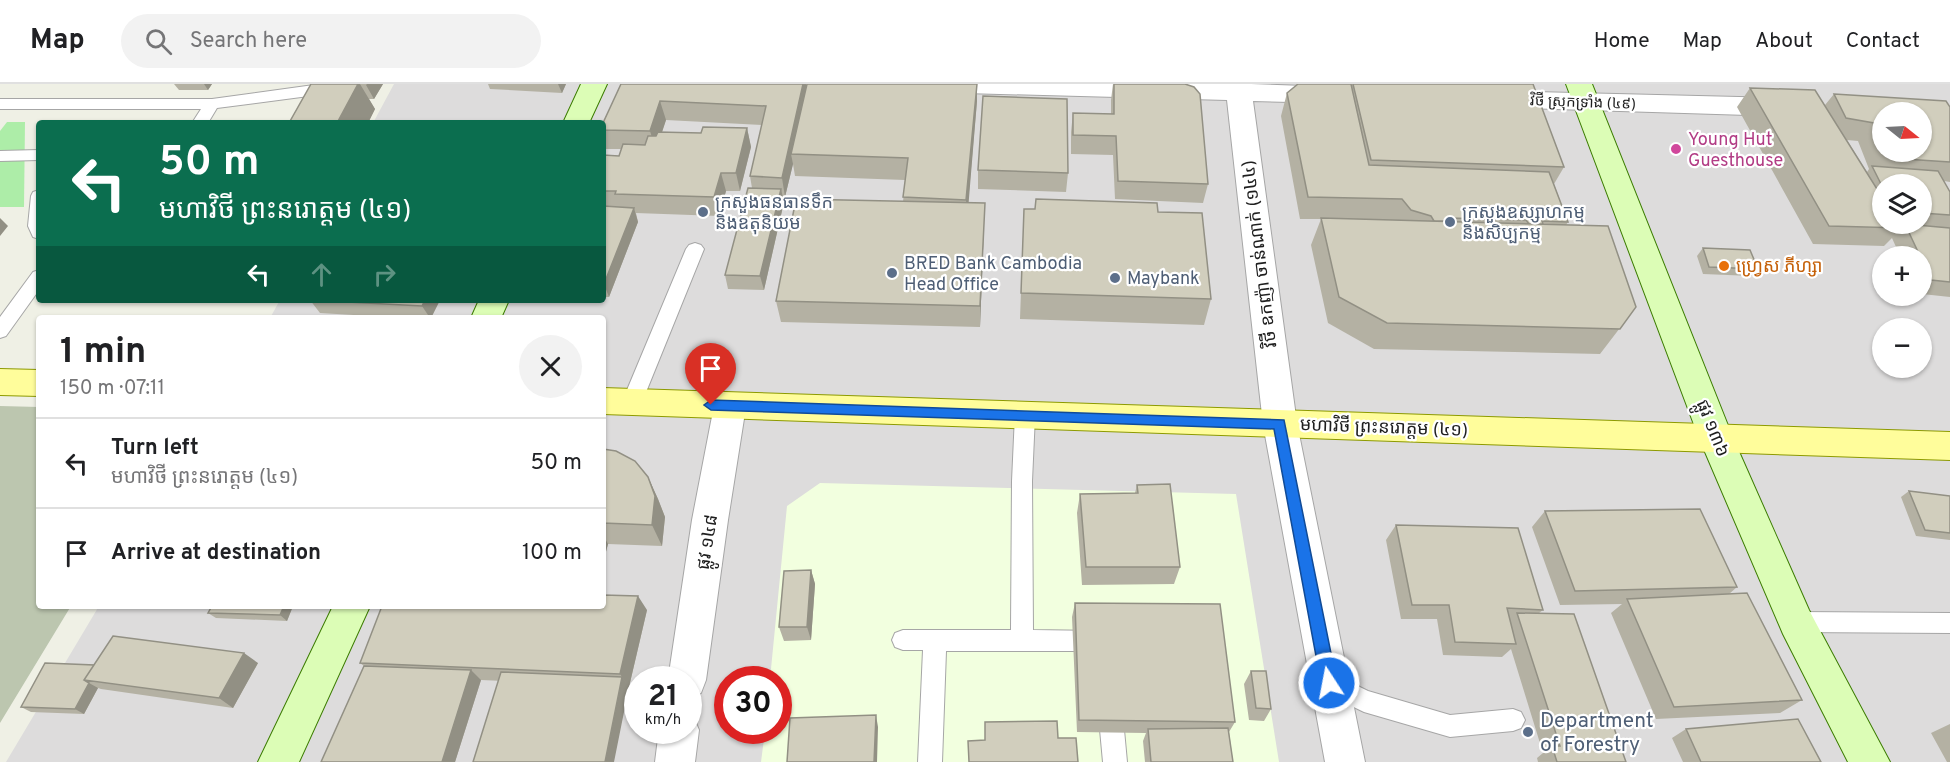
<!DOCTYPE html>
<html lang="en">
<head>
<meta charset="utf-8">
<style>
	:root { --surface:#fff; --page:#f2f2f2; --text:#202124; --muted:#757577; --line:#e0e0e0 }
	body { margin:0; font-family:Overpass,"Noto Sans Khmer",sans-serif; background:var(--page); color:var(--text); height:100vh; display:flex; flex-direction:column; font-size:22px; white-space:nowrap }
	* { box-sizing:border-box; margin:0 }
	p { font-size:20px; color:var(--muted) }
	.icon { flex:none; width:33px; height:33px; fill:none; stroke:currentColor; stroke-width:2; stroke-linecap:round; stroke-linejoin:round }
	.map { position:relative; flex:1; overflow:hidden }
	.details { position:absolute; left:36px; top:231px; width:570px; height:294px; display:flex; flex-direction:column; background:var(--surface); border-radius:6px; box-shadow:0 2px 4px #0004 }
	.details>* { flex:none }
	.top-card { position:absolute; left:36px; top:36px; width:570px; height:183px; border-radius:6px; box-shadow:0 2px 4px #0004; background:#0b6e4f; color:#fff; overflow:hidden }
	.needle { width:39px; rotate:108deg }
	.buttons { position:absolute; left:1872px; top:18px; display:grid; gap:12px }
	.buttons a { display:grid; place-items:center; width:60px; height:60px; border-radius:50%; background:var(--surface); box-shadow:0 2px 4px #0004; font-size:30px }
	.speed { position:absolute; left:624px; top:582px; display:flex; gap:12px; font-size:30px; font-weight:700; text-align:center }
	.speed>* { display:grid; place-content:center; width:78px; height:78px; border-radius:50%; background:var(--surface); box-shadow:0 2px 4px #0004; line-height:1 }
	.speed small { font-size:15px; font-weight:400 }
	.speed .limit { border:9px solid #d22; background:#fff; color:#111 }
	.pin { position:absolute; display:grid; place-items:center; width:51px; height:51px; color:#fff; margin:-62px -26px; border-radius:50% 50% 50% 0; rotate:-45deg; box-shadow:0 0 6px #0007 }
	.pin .icon { rotate:45deg }
	.me { position:absolute; width:66px; margin:-33px; rotate:349deg; stroke-linejoin:round; filter:drop-shadow(0 0 4px #0008) }
	.turn { display:flex; align-items:center; gap:21px; height:126px; padding:0 24px; font-size:27px }
	.turn .icon { width:78px; height:78px; stroke-width:2.5 }
	.turn b { display:block; font-size:42px; line-height:51px }
	.lanes { display:flex; align-items:center; height:57px; padding:0 24px; background:#0003; justify-content:center; gap:30px; direction:ltr }
	.lanes .off { opacity:.35 }
	.round { display:grid; place-items:center; flex:none; width:63px; height:63px; border-radius:32px; background:var(--page) }
	.head { display:flex; align-items:center; justify-content:space-between; height:102px; padding:0 24px }
	h1 { font-size:36px; font-weight:700; line-height:45px }
	ul { padding:0; list-style:none }
	li { display:flex; align-items:center; gap:18px; height:90px; padding:0 24px; border-top:2px solid var(--line) }
	li div { flex:1 }
	li b { display:block; font-size:22px }
	li em { font-style:normal }
	header { display:flex; align-items:center; gap:36px; box-sizing:border-box; height:84px; padding:0 30px; background:var(--surface); border-bottom:2px solid var(--line) }
	header strong { font-size:28px }
	nav { display:flex; gap:33px; margin-inline-start:auto; font-size:21px }
	.search { width:420px; height:54px; background:var(--page); display:flex; align-items:center; gap:15px; box-sizing:border-box; padding:0 21px; border-radius:33px; color:var(--muted); font-size:22px }
	.map>svg:first-child { display:block }
</style>
</head>
<body>
<header>
<strong>Map</strong>
<div class="search"><svg class="icon" aria-label="search" viewBox="0 0 24 24"><circle cx="10" cy="10" r="6"/><path d="M15 15l6 6"/></svg>Search here</div>
<nav><a>Home</a><a>Map</a><a>About</a><a>Contact</a></nav>
</header>
<div class="map">
<svg width="1950" height="678" viewBox="0 0 1950 678">
	<rect width="100%" height="100%" fill="#eff0e5"/>
	<path fill="#dddcdc" fill-rule="evenodd" d="M394,0H1950V678H6L99,522H603V234H270L280,216H603V39H373ZM1882,28H1922V68H1882ZM1882,100H1922V140H1882ZM1882,172H1922V212H1882ZM1882,244H1922V284H1882ZM638,596H688V646H638ZM728,596H778V646H728Z"/>
	<path fill="#f2ffdf" d="M820,399L1236,410L1279,678H761L765,647L778,646V596L770,595L787,422Z"/>
	<path fill="#bcc6af" d="M0,322L39,323V522H71L0,639Z"/>
	<path fill="#adeda8" d="M7,38H25L24,123H0V47Z"/>
	<g fill="none" stroke-linecap="round" stroke-linejoin="round">
		<defs>
			<path id="lane" d="M321,0H339L329,8L324,10L217,24L208,39H192L201,25H0V15H212Z
				M39,66V76L0,77V67Z
				M39,106V155L33,153L28,142L31,112L33,108Z
				M695,159L701,161L704,165L642,318L639,323L632,326L625,323L622,318L686,165L689,161Z
				M39,186V206L6,252L0,254V233L33,188Z
				M1025,323L1032,325L1035,331L1032,397L1033,546L1099,547L1107,550L1110,557L1107,564L1099,567H946L942,678H918L923,566H903L895,563L892,556L895,549L903,546H1011L1012,397L1015,331L1018,325Z
				M1796,528L1950,529V549L1796,548L1788,545L1785,538L1788,531Z
				M1329,588L1368,607L1450,631L1513,625L1521,628L1525,636L1521,644L1513,647L1450,653L1364,628L1321,607L1318,599L1321,591Z
				M1110,613L1118,616L1122,624L1127,678H1103L1098,624L1102,616Z"/>
			<path id="street" d="M915,0H1251L1333,3L1342,5L1346,11L1342,17L1333,19L1253,17L1297,340L1365,678H1325L1263,340L1227,16L928,8L919,6Z
				M1493,7L1783,14L1792,17L1796,23L1792,29L1783,32L1493,23L1484,21L1480,15L1484,9Z
				M730,309L742,313L746,322L728,436L706,596L701,609L688,614V596H668L692,436L714,322L718,313Z
				M688,630L693,632L699,646L695,678H655L659,646H688Z"/>
			<path id="secondary" d="M581,0H607L589,39H563Z
				M1566,0H1592L1733,354L1809,526L1890,678H1848L1783,550L1699,354Z
				M479,216H509L501,234H471Z
				M333,522H370L299,678H258Z"/>
			<path id="primary" d="M0,285L39,286V312L0,311Z
				M603,304L1950,348V376L603,330Z"/>
		</defs>
		<use href="#lane" stroke="#a6a6a6" stroke-width="2"/>
		<use href="#street" stroke="#a6a6a6" stroke-width="2"/>
		<use href="#secondary" stroke="#3b7c00" stroke-width="2"/>
		<use href="#primary" stroke="#8d9a00" stroke-width="2"/>
		<use href="#lane" fill="#fff" fill-rule="evenodd"/>
		<use href="#street" fill="#fff" fill-rule="evenodd"/>
		<use href="#secondary" fill="#dcfdb6" fill-rule="evenodd"/>
		<use href="#primary" fill="#fffd9b" fill-rule="evenodd"/>
	</g>
	<path fill="#b4b1a3" fill-rule="evenodd" d="M174,0H212L208,6H179Z
		M311,0H383L374,15H369L375,25L368,39H289Z
		M488,0H566L562,9L490,5Z
		M621,0L806,2L977,17L968,119L984,141L980,243L781,238L776,217L903,118L905,96L795,92L793,80L785,113H783L784,118L764,206L728,205L725,191L752,104L750,92L762,41L666,36L662,48L701,49L747,44L751,63L740,107H726L719,132L636,129L638,138L609,213H603V71L619,72L621,65H606L603,55V39Z
		M1113,0L1208,100L1203,119L1115,115L1113,71L1071,70V48L1073,29L1111,30V16Z
		M1298,0H1533L1564,83L1554,100L1568,138L1566,141L1636,223L1600,270L1374,265L1328,239L1311,161L1321,135H1300L1281,32L1287,9Z
		M1750,4L1825,21L1834,10L1950,23V98L1944,97L1950,108V213L1922,210V172H1900L1892,154L1884,162L1813,160L1737,23ZM1882,28L1922,68H1882ZM1847,56L1858,57L1869,85L1867,88ZM1882,100H1922V140H1882Z
		M978,86L1068,89L1066,108L978,105Z
		M1024,125L1158,128L1211,215L1204,241L1020,235Z
		M1703,164L1758,185L1752,192L1703,190L1697,172Z
		M310,216H440L431,234H404L320,229Z
		M603,365L648,393L658,415L665,433L662,462L608,460L603,479Z
		M1137,401L1180,483L1174,500L1082,501L1077,429L1080,410L1135,409Z
		M1909,407L1950,412V456L1916,452L1901,413Z
		M1545,427L1737,503L1729,510L1802,616L1780,629L1656,635L1611,529L1622,520L1560,521L1532,443Z
		M1396,441L1543,526L1539,529L1626,678H1538L1537,674L1543,669L1511,565L1502,573L1443,571L1437,535H1401L1386,456Z
		M811,486L815,500L811,556L784,557L779,543Z
		M1075,519L1235,638L1229,648L1233,678H1145L1143,657L1146,649L1077,648L1072,533Z
		M212,522H293L287,537L216,534L208,529Z
		M647,526L629,603L481,596L455,678H321L364,582L360,579Z
		M258,579L233,624L101,605L98,604L84,630L31,628L21,623L94,581Z
		M1251,587L1271,625L1264,637L1249,636L1244,600Z
		M1950,640V678H1947L1931,649Z
		M1686,645L1821,678H1683L1672,654Z"/>
	<path fill="#929084" d="M204,0H212L208,6Z
		M358,0H360L375,25L368,39H337Z
		M367,0H383L374,15L366,1Z
		M558,0H566L562,9Z
		M803,0H806L808,12L791,70L793,80L785,113L782,94Z
		M977,0V17L967,138L966,116Z
		M660,17L666,36L656,66L650,47Z
		M747,44L751,63L740,107L736,89Z
		M721,89L726,107L719,132L714,113Z
		M781,105L784,118L764,206L760,192Z
		M985,119L984,141L980,243V222Z
		M634,124L638,138L609,213L604,200Z
		M0,134L8,142L0,152Z
		M425,216H440L431,234H430L422,222Z
		M648,393L658,415L665,433L662,462L652,441Z
		M603,451L608,460L603,479Z
		M811,486L815,500L811,556L807,543Z
		M638,512L647,526L629,603L620,590Z
		M284,522H293L287,537L280,531Z
		M244,569L258,579L233,624L219,614Z
		M471,586L481,596L455,678H442Z
		M622,593L629,603L614,678H605Z
		M89,599L98,604L84,630L75,625Z
		M876,631L878,643L877,678H874Z"/>
	<path fill="#d1cebd" stroke="#929084" stroke-width="1.5" d="M311,0H358L337,39H289Z
		M621,0H803L782,94L750,92L766,22L660,17L650,47L603,46V39Z
		M807,0H977L966,116L903,113L908,74L791,70Z
		M1114,0H1185L1194,3L1200,10L1208,100L1118,97L1116,52L1073,51V29L1114,30Z
		M1298,0H1351L1369,81L1549,88L1568,138L1542,137L1543,140H1529L1526,136L1449,134L1448,137H1434L1431,132L1411,126L1402,115L1308,113L1287,9Z
		M1353,0H1533L1564,83L1371,76Z
		M1750,4L1815,6L1882,113V140H1899L1902,144L1829,142Z
		M1834,10L1946,17L1950,23V78L1889,74L1887,68H1922V28H1882V58L1874,39L1846,34Z
		M983,12L1067,15L1068,89L978,86Z
		M703,43L747,44L736,89H721L714,113L615,110L616,107H603V71L619,72L623,60L645,61L648,52H656L658,48L701,49Z
		M1872,82L1938,87L1950,108V131L1922,129V100H1882V102Z
		M748,104L781,105L760,192L725,191Z
		M796,115L985,119L980,222L776,217Z
		M1036,115L1157,119L1158,128L1202,129L1211,215L1021,209L1024,125H1035Z
		M603,122L634,124L604,200H603Z
		M1321,134L1608,142L1636,223L1620,245L1387,239L1339,213Z
		M1905,140L1950,144V198L1931,196L1922,175V172H1920Z
		M1703,164L1750,166L1758,185L1709,183Z
		M310,216H425L422,222Z
		M603,365L616,367L635,377L648,393L655,412L652,441L603,439Z
		M1170,400L1180,483H1086L1080,410L1138,409L1137,401Z
		M1909,407L1950,412V449L1925,446Z
		M1700,425L1737,503L1575,507L1545,427Z
		M1396,441L1518,444L1543,526L1507,524L1516,560L1455,558L1449,521H1412Z
		M811,486L807,543H779L784,487Z
		M1747,509L1802,616L1674,623L1627,515Z
		M603,511L638,512L620,590L360,579L382,522H603Z
		M1075,519L1220,520L1235,638L1079,636Z
		M212,522H284L280,531L208,529Z
		M1517,529L1574,530L1626,678H1557L1552,662H1560Z
		M113,552L244,569L219,614L84,596Z
		M45,579L94,581L84,596L89,599L75,625L21,623Z
		M364,582L471,586L442,678H321Z
		M1251,587H1266L1271,625L1256,624Z
		M501,588L622,593L605,678H473Z
		M876,631L874,678H787L790,634Z
		M1798,635L1821,678H1701L1686,645Z
		M1057,637L1058,654H1076L1078,678H969L968,657L985,656V638Z
		M1228,644L1233,678H1151L1148,645Z"/>
	<path fill="#1a73e8" stroke="#114b97" stroke-width="1.5" d="M711,316L1284,336L1337,599L1335,605L1329,607L1324,605L1321,599L1274,345L711,326L704,321Z"/>
	<circle fill="#d1479c" stroke="#fff" stroke-width="2" cx="1676" cy="65" r="6"/>
	<g fill="#5c6f8a" stroke="#fff" stroke-width="2">
		<circle cx="703" cy="128" r="6"/>
		<circle cx="1450" cy="138" r="6"/>
		<circle cx="892" cy="189" r="6"/>
		<circle cx="1115" cy="194" r="6"/>
		<circle cx="1528" cy="648" r="6"/>
	</g>
	<circle fill="#e8710a" stroke="#fff" stroke-width="2" cx="1724" cy="182" r="6"/>
	<g text-anchor="middle" stroke-width="4.5" stroke-linejoin="round" paint-order="stroke">
		<g font-size="15" fill="#1f1f1f" stroke="#fff">
			<text transform="translate(1583 18) rotate(2)" y="5">វិថី ស្រុកទ្រាំង (៤៩)</text>
		</g>
		<g font-size="18" fill="#b23c85" stroke="#fff" text-anchor="start">
			<text x="1688" y="61">Young Hut<tspan x="1688" dy="21">Guesthouse</tspan></text>
		</g>
		<g font-size="18" fill="#4e5e75" stroke="#fff" text-anchor="start">
			<text x="715" y="124">ក្រសួងធនធានទឹក<tspan x="715" dy="21">និងឧតុនិយម</tspan></text>
			<text x="1462" y="134">ក្រសួងឧស្សាហកម្ម<tspan x="1462" dy="21">និងសិប្បកម្ម</tspan></text>
			<text x="904" y="185">BRED Bank Cambodia<tspan x="904" dy="21">Head Office</tspan></text>
			<text x="1127" y="200">Maybank</text>
		</g>
		<g font-size="18" fill="#1f1f1f" stroke="#fff">
			<text transform="translate(1259 170) rotate(-97)" y="6">វិថី ឧកញ៉ា ចាន់ណាក់ (១៤៤)</text>
			<text transform="translate(1384 343) rotate(2)" y="6">មហាវិថី ព្រះនរោត្តម (៤១)</text>
			<text transform="translate(1713 344) rotate(68)" y="6">ផ្លូវ ១៣៦</text>
			<text transform="translate(707 458) rotate(-81)" y="6">ផ្លូវ ១៤៨</text>
		</g>
		<g font-size="18" fill="#c56008" stroke="#fff" text-anchor="start">
			<text x="1736" y="188">ហ្វ្រេស ភីហ្សា</text>
		</g>
		<g font-size="21" fill="#4e5e75" stroke="#fff" text-anchor="start">
			<text x="1540" y="643">Department<tspan x="1540" dy="24">of Forestry</tspan></text>
		</g>
	</g>
</svg>
<div class="buttons">
<a><svg class="needle" viewBox="-14 -14 28 28"><path d="M0-13l5 13h-10z" fill="#e53935"/><path d="M0 13l5-13h-10z" fill="#757577"/></svg></a>
<a><svg class="icon" aria-label="layers" viewBox="0 0 24 24"><path d="M12 4l9 5-9 5-9-5zM3 14l9 5 9-5"/></svg></a>
<a>+</a>
<a>−</a>
</div>
<div class="speed"><div>21<small>km/h</small></div><div class="limit">30</div></div>
<div class="pin" style="left:711px;top:321px;background:#d93025"><svg class="icon" aria-label="arrive" viewBox="0 0 24 24"><path d="M6 21V4h12l-3 4 3 4H6"/></svg></div>
<svg class="me" style="left:1329px;top:599px" viewBox="-20 -20 40 40"><circle r="17" fill="#1a73e8" stroke="#fff" stroke-width="3"/><path d="M0-11L8 9 0 5-8 9z" fill="#fff"/></svg>
<div class="top-card">
<div class="turn"><svg class="icon" aria-label="left" viewBox="0 0 24 24"><path d="M17 20v-9H6M10 6l-5 5 5 5"/></svg><div><b>50 m</b>មហាវិថី ព្រះនរោត្តម (៤១)</div></div>
<div class="lanes"><svg class="icon" aria-label="left" viewBox="0 0 24 24"><path d="M17 20v-9H6M10 6l-5 5 5 5"/></svg><svg class="icon off" aria-label="ahead" viewBox="0 0 24 24"><path d="M12 20V5M6 11l6-6 6 6"/></svg><svg class="icon off" aria-label="right" viewBox="0 0 24 24"><path d="M7 20v-9h11M14 6l5 5-5 5"/></svg></div>
</div>
<section class="details">
<div class="head"><div><h1>1 min</h1><p>150 m · 07:11</p></div><a class="round"><svg class="icon" aria-label="close" viewBox="0 0 24 24"><path d="M6 6l12 12M18 6L6 18"/></svg></a></div>
<ul>
<li><svg class="icon" aria-label="left" viewBox="0 0 24 24"><path d="M17 20v-9H6M10 6l-5 5 5 5"/></svg><div><b>Turn left</b><p>មហាវិថី ព្រះនរោត្តម (៤១)</p></div><em>50 m</em></li>
<li><svg class="icon" aria-label="arrive" viewBox="0 0 24 24"><path d="M6 21V4h12l-3 4 3 4H6"/></svg><div><b>Arrive at destination</b></div><em>100 m</em></li>
</ul>
</section>
</div>
</body>
</html>
